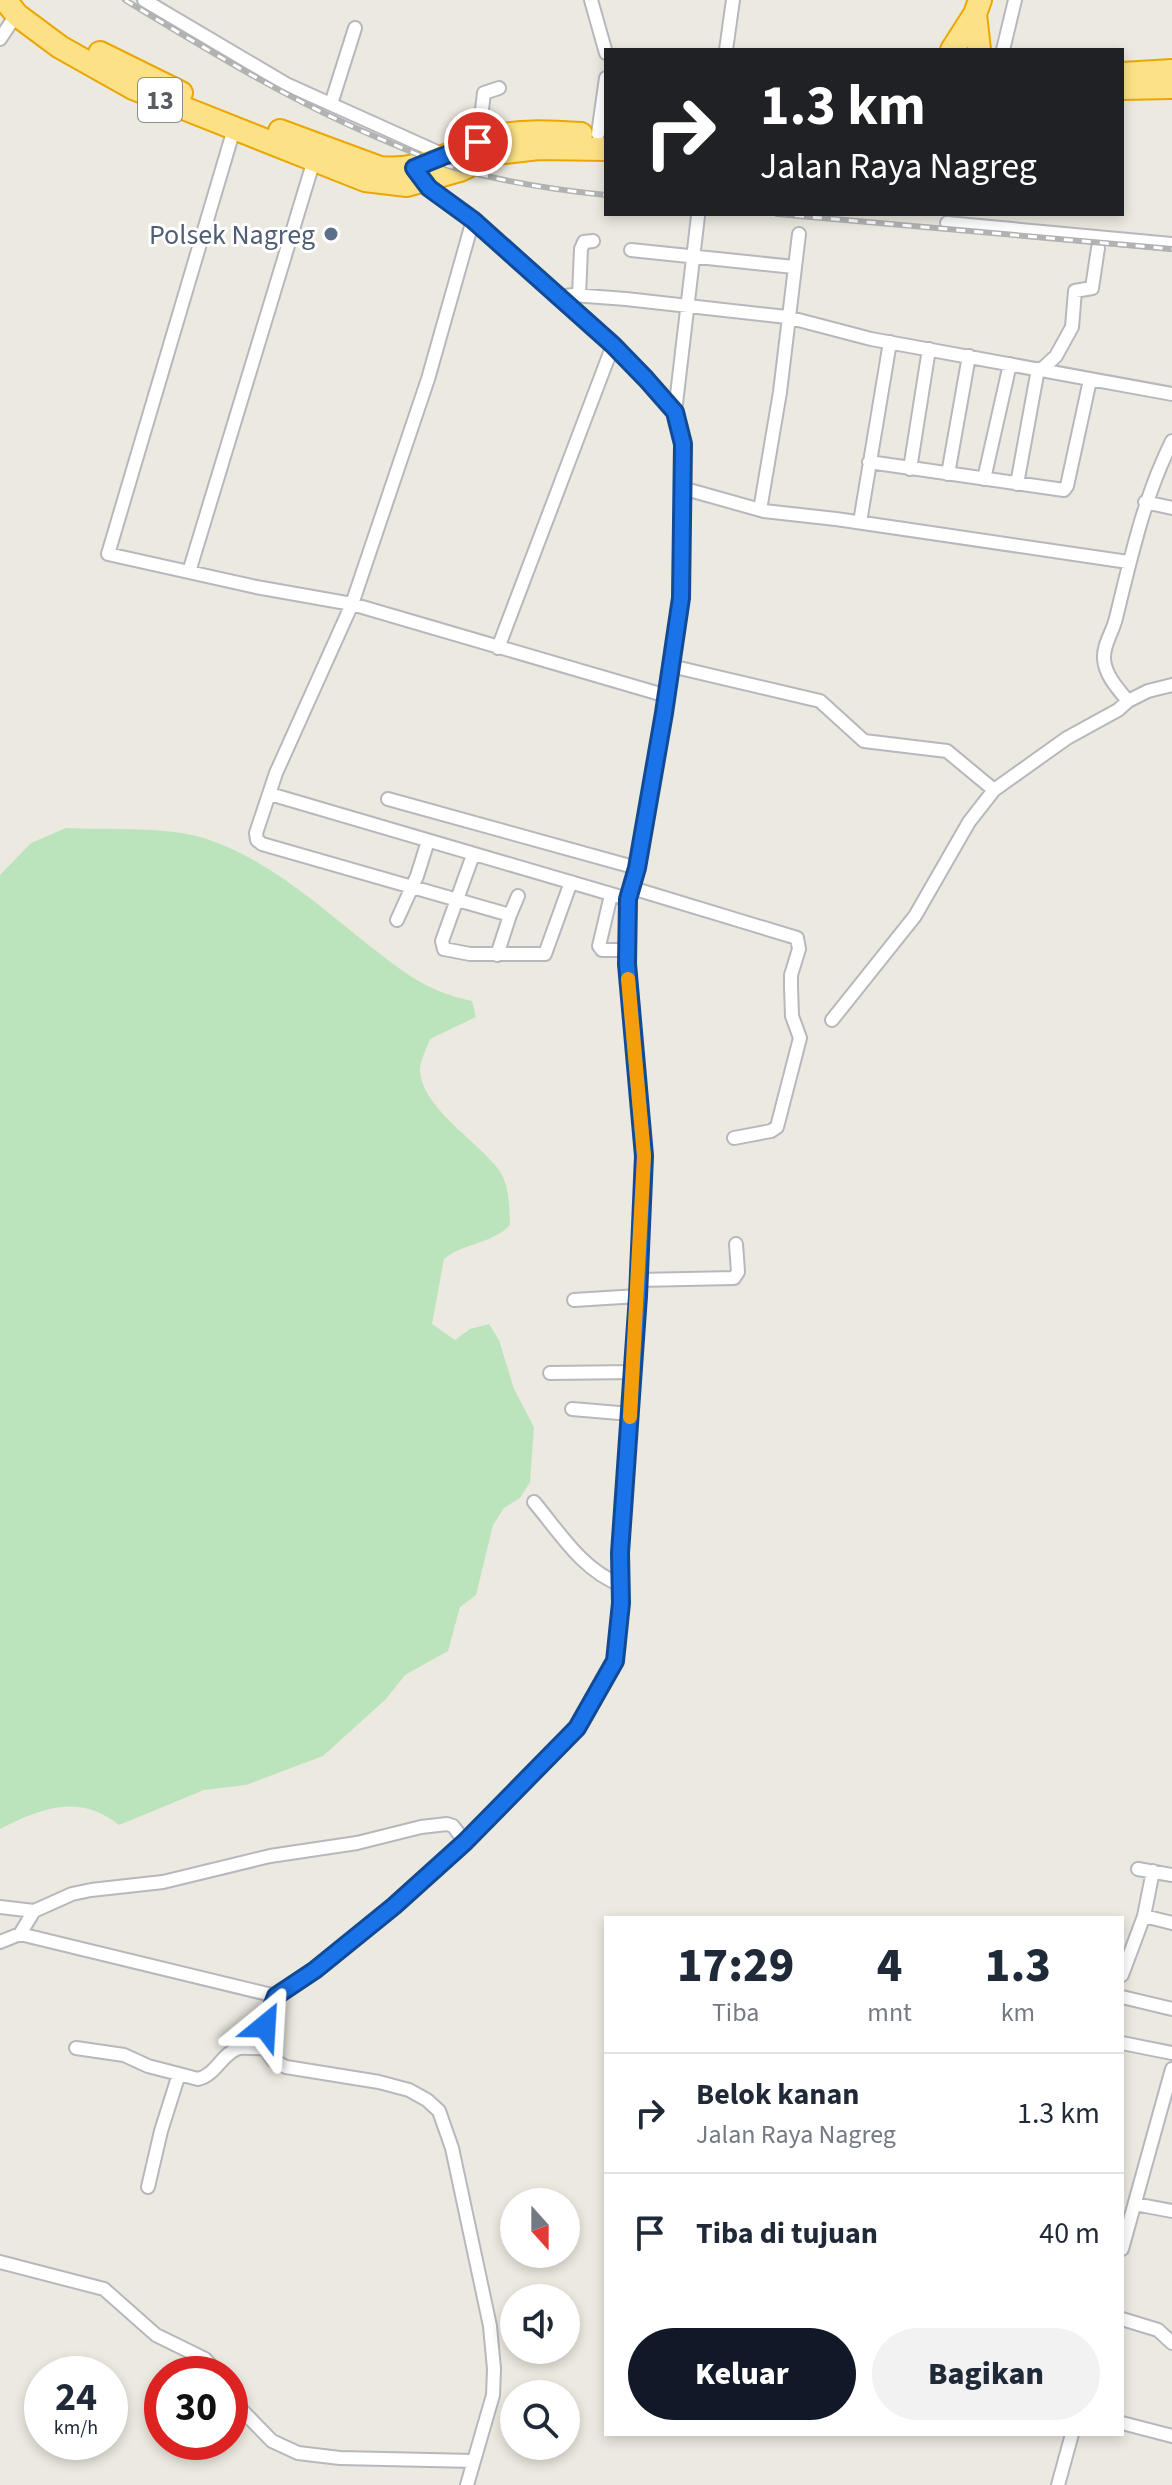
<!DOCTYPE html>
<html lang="id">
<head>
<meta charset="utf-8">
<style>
	:root { --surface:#fff; --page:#f2f2f3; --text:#1f2937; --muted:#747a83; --line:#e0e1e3; --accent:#111827 }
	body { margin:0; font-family:"Source Sans 3",sans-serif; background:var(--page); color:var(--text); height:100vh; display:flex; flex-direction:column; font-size:30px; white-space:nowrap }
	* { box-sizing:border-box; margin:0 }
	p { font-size:26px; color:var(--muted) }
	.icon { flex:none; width:44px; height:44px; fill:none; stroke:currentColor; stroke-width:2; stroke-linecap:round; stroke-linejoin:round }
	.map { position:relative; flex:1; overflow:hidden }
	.side { position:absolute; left:604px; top:1916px; width:520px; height:520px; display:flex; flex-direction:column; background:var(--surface); border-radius:0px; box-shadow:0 4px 12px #0003 }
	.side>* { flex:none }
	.guide { position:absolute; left:604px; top:48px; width:520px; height:168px; border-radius:0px; box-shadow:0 4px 12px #0003; background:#202124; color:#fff; overflow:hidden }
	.needle { width:52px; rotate:159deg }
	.controls { position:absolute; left:500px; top:2188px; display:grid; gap:16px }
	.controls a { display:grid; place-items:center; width:80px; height:80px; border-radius:50%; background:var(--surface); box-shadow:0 4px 12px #0003; font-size:40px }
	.speed { position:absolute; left:24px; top:2356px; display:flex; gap:16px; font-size:40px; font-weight:700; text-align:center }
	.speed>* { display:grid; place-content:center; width:104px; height:104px; border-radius:50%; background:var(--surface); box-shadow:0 4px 12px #0003; line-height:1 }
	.speed small { font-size:20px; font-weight:400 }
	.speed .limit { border:12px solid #d22; background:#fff; color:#111 }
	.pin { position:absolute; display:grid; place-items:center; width:68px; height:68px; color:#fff; margin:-34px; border:4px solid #fff; border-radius:50%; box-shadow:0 2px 8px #0007 }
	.me { position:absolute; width:88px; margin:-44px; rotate:27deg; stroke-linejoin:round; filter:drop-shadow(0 0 6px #0008) }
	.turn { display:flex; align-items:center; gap:28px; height:168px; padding:0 24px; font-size:36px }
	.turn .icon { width:104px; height:104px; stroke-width:2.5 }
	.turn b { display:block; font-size:56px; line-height:68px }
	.eta { display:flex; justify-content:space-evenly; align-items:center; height:136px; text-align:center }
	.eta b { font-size:48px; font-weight:800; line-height:56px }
	.primary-button { display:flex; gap:16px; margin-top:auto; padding:16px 24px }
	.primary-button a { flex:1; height:92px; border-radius:48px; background:var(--accent); color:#fff; font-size:32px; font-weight:800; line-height:92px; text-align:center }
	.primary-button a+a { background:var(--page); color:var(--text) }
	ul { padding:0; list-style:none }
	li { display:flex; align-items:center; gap:24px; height:120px; padding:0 24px; border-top:2px solid var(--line) }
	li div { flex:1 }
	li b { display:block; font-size:30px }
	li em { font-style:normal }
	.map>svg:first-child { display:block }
</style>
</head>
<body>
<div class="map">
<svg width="1172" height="2485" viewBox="0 0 1172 2485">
	<rect width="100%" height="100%" fill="#ece9e0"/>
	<path fill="#bce4bc" d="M66,828C107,830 168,826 207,839C267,859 317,904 366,943C402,971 425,991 472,1001L476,1017L430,1039C427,1047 421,1059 420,1068C419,1106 478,1141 499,1170C510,1186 509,1206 510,1225C492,1244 463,1243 444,1259L432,1324L455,1340L470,1329L489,1324L499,1340L514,1389L534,1427L530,1482L520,1498L504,1508L493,1525L476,1595L460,1607L448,1651L405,1675L386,1699L323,1756L246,1785L204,1790L119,1825C79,1793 41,1808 0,1829V875L31,843Z"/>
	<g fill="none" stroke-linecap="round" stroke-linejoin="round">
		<defs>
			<path id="street" d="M144,0L286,84L446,156
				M591,0L606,53
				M0,39L18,12
				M726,50L733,0
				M1003,50L1015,0
				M331,104L355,28
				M234,129L108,554L256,587L352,604L428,379L473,220
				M598,134L606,78
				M478,142L484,93L499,88
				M420,178L429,188L473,220L613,345L675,412L683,444L681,598L664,713L637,868L628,899L627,964L644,1156L638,1296L620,1553L621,1603L615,1661L577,1728L465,1842L394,1906L315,1970L276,1996L263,2039L265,2048L273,2060L286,2067L379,2082L409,2090L427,2100L439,2111L452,2148L490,2326L494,2369L493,2395L467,2485
				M947,223L1172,244
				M631,250L794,267
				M579,295L581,249L584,242L593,241
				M560,297L573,295L626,299L787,317L871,339L1172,394
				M1042,369L1056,356L1072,327L1075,291L1092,288L1098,248
				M675,412L698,216
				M869,462L1064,490L1067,486L1090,380
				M910,469L929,349
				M948,474L969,356
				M984,479L1010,364
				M1017,484L1038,369
				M682,488L764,511L836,519L1128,562
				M1145,502L1172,508
				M760,510L780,392L799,234
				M860,522L890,342
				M189,572L314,160
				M498,648L613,345
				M671,666L820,701L864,741L947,751L994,790
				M1128,701C1118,689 1105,675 1104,659C1103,644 1113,632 1116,618C1131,557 1144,497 1172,441
				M270,794L628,899
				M388,799L637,868
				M473,855L442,941L444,949L470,954H545L571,882
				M632,888L797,938L799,949L791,975V987L792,1016L800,1038L777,1127L771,1131L734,1138
				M611,895L599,946L602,950H627
				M510,915L518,896
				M397,920L417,876L428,841
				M497,955L510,915L262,844L257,840L256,833L276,773L352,604L667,696
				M832,1020L915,916L969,822L994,790L1067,738L1118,710L1128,701L1148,691L1172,685
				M638,1280L734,1278L738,1272L736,1244
				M574,1300L638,1296
				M550,1373L633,1372
				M572,1409L631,1414
				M534,1502C560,1533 582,1570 621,1585
				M1138,1869L1172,1875
				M0,1907L34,1911L72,1894L91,1890L163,1882L270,1856L357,1843L421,1827L447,1824L453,1826L465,1842
				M1144,1916L1172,1923
				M20,1934L276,1996
				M0,1942L20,1934L34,1911
				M1122,1975L1144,1916L1153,1871
				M1122,1997L1172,2009
				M1122,2043L1172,2053
				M76,2048L124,2055L148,2066L198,2079C216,2075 222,2053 239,2048C247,2047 257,2049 265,2048
				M148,2187L161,2131L179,2074
				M1135,2204L1172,2211
				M1122,2249L1172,2069
				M0,2262L104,2289L156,2335L205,2359L219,2374
				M1122,2319L1158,2330L1172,2343
				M230,2398L272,2441L298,2453L340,2458L474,2461
				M1122,2423L1172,2436
				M1058,2485L1072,2434"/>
			<path id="highway" d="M5,0L17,15L60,47L133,88L365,180L407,185L460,170L496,153L539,148L606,149
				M952,50L975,14
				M979,50L975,14L980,0
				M100,53L181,93
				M1122,74L1172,71
				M1122,88L1172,87
				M280,131L380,168C426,173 457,146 500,136C527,130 554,133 581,134"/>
		</defs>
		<use href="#street" stroke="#b6b8bd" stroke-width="16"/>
		<use href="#highway" stroke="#eba701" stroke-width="26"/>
		<use href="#street" stroke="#fff" stroke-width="12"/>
		<use href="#highway" stroke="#fce186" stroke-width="22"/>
		<defs>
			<path id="rail" d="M125,0C211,52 295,104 388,142C412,152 436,163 462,170C510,183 557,190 606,195
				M777,214L1172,249"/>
		</defs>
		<use href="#rail" stroke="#b1b2b2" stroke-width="6"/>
		<use href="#rail" stroke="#fff" stroke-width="3" stroke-dasharray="9" stroke-linecap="butt"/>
	</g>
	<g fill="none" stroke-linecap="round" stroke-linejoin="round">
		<defs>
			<path id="route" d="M265,2026L276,1996L315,1970L394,1906L465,1842L577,1728L615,1661L621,1603L620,1553L638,1296L644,1156L627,964L628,899L637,868L664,713L681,598L683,444L675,412L646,379L613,345L473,220L429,188L414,168L478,142"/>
		</defs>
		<use href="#route" stroke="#114b97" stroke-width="20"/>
		<use href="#route" stroke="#1a73e8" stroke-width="14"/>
		<path stroke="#f59e0b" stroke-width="14" d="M628,979L644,1156L630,1417"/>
	</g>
	<circle fill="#5c6f8a" stroke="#fff" stroke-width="3" cx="331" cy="234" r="8"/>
	<g text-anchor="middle" stroke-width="6" stroke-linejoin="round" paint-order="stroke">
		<rect fill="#fff" stroke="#8b8d90" stroke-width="2" x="138" y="78" width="44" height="44" rx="6"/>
		<g font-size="26" font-weight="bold" fill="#595c61">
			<text x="160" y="109">13</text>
		</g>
		<g font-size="28" fill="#4e5e75" stroke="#fff" text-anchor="end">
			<text x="315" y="244">Polsek Nagreg</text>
		</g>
	</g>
</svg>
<div class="controls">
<a><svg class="needle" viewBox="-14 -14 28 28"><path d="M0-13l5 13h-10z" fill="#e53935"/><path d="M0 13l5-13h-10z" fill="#747a83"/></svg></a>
<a><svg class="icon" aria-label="sound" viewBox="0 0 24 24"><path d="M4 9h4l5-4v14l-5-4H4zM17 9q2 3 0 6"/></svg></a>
<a><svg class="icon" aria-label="search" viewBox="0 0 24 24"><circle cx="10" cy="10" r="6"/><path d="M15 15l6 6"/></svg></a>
</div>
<div class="speed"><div>24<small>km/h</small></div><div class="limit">30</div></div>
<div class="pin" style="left:478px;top:142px;background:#d93025"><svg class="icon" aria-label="arrive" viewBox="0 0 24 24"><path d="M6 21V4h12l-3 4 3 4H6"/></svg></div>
<svg class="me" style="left:265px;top:2026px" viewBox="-20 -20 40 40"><path d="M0-17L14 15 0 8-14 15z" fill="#1a73e8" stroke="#fff" stroke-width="4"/></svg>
<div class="guide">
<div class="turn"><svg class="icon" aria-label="right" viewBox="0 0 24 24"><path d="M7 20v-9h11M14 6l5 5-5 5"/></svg><div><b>1.3 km</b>Jalan Raya Nagreg</div></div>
</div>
<section class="side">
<div class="eta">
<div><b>17:29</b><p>Tiba</p></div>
<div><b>4</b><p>mnt</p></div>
<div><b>1.3</b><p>km</p></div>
</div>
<ul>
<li><svg class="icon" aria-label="right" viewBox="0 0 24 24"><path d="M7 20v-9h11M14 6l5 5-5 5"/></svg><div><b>Belok kanan</b><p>Jalan Raya Nagreg</p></div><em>1.3 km</em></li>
<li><svg class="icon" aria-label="arrive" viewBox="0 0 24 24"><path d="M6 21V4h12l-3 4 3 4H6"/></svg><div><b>Tiba di tujuan</b></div><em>40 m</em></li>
</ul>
<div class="primary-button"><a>Keluar</a><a>Bagikan</a></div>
</section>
</div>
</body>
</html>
